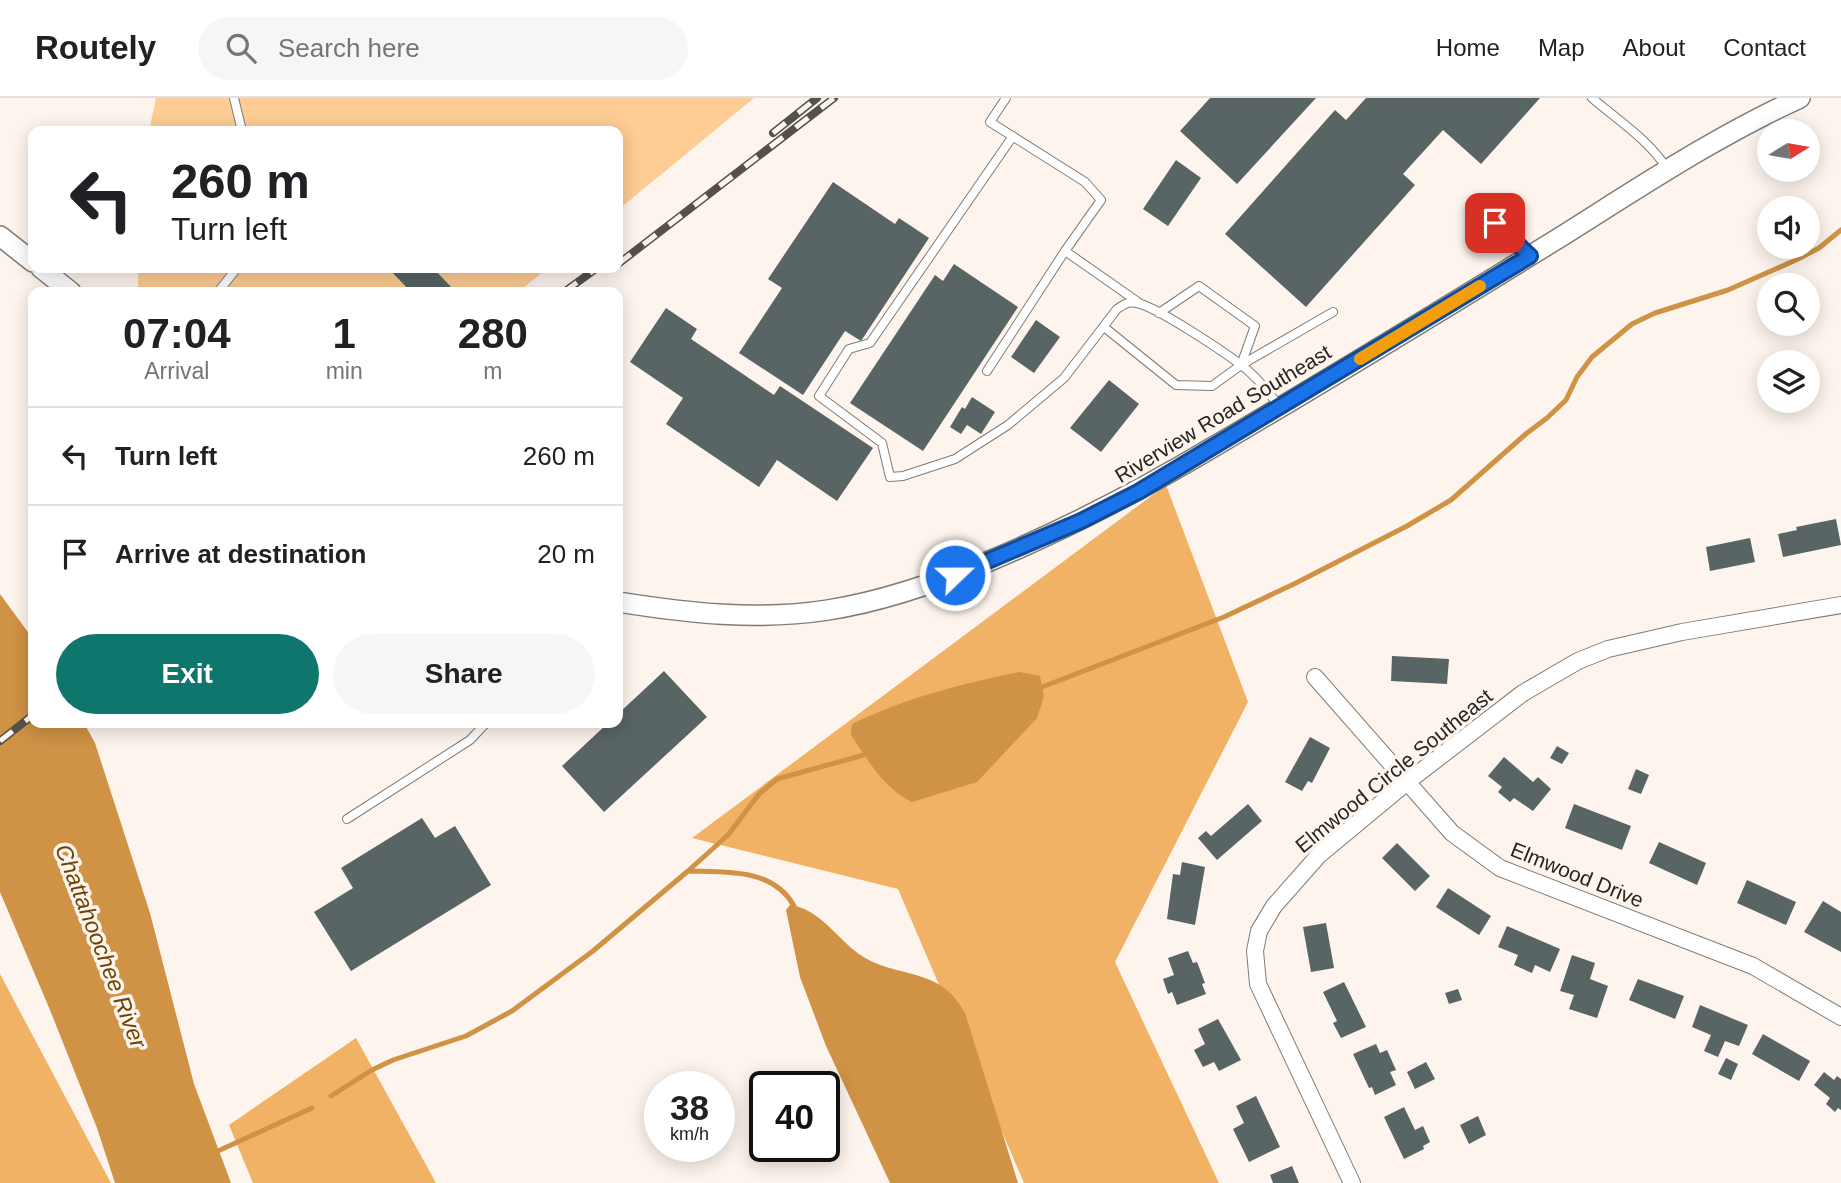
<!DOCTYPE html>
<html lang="en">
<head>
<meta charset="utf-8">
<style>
	:root { --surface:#fff; --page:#f6f6f6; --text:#202124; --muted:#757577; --line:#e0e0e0; --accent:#0f766e }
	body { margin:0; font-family:Helvetica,sans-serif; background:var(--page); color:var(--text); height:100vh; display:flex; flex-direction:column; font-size:26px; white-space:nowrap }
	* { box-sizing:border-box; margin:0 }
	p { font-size:23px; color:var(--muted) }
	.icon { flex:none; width:38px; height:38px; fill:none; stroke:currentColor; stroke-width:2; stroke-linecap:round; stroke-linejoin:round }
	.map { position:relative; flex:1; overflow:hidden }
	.drawer { position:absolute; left:28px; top:189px; width:595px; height:441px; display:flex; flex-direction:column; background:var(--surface); border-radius:14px; box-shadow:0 4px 18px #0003 }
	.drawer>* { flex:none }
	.guide { position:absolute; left:28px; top:28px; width:595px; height:147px; border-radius:14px; box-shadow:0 4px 18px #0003; background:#fff; color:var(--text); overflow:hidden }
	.needle { width:46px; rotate:79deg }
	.tools { position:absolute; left:1757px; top:21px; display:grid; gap:14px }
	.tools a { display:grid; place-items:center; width:63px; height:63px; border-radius:50%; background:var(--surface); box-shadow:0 4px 18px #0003; font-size:35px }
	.speed { position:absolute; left:644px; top:973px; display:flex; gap:14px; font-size:35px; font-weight:700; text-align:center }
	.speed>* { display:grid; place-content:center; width:91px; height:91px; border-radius:50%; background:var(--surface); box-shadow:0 4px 18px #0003; line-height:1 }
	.speed small { font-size:18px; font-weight:400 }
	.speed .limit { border:4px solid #111; border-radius:10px; background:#fff; color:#111 }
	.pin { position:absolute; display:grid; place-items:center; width:60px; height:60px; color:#fff; margin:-30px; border-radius:14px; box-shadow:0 4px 10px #0006 }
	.me { position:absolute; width:77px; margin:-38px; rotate:68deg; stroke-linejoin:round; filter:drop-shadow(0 0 5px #0008) }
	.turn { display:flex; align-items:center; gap:24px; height:147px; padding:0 28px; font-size:32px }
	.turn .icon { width:91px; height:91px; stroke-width:2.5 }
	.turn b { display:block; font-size:49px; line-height:60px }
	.eta { display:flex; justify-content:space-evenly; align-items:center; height:119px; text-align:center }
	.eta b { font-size:42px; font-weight:700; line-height:49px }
	.action { display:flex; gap:14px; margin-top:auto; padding:14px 28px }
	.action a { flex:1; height:80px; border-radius:42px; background:var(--accent); color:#fff; font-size:28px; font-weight:700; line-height:80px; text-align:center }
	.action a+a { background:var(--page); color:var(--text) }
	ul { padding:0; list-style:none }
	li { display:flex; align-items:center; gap:21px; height:98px; padding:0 28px; border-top:2px solid var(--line) }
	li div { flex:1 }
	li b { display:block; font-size:26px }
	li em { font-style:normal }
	header { display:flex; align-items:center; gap:42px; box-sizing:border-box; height:98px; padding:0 35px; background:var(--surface); border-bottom:2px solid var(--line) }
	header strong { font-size:33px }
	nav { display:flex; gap:38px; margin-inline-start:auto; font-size:24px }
	.search { width:490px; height:63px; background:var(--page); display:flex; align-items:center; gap:18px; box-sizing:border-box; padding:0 24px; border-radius:38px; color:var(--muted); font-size:26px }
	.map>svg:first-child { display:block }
</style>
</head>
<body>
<header>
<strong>Routely</strong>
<div class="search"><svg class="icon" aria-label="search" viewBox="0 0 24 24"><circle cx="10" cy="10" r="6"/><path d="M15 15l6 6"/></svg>Search here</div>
<nav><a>Home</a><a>Map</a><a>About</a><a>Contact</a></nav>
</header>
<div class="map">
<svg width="1841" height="1085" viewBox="0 0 1841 1085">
	<rect width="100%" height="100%" fill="#fdf5ed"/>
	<path fill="#fecc94" d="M156,0H754L618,112V33H149Z
		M138,170H548L518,194H138Z"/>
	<path fill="#f1b266" d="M1166,387L1248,604L1115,864L1219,1085H1024L898,791L692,740Z
		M0,876L111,1085H0Z
		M356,940L436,1085H253L229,1027Z"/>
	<path fill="#d09245" d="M0,496L33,541V625H84L95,645L150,815L194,986L231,1085H115L97,1030L50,912L0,794Z
		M1019,574L1040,578L1044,598L1037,620L977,684L912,704C885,692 867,661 851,637L852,626C905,600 961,586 1019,574Z
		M790,807C817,810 835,837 855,853C892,883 939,865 965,915L1018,1085H890L826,948L800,879L786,812Z"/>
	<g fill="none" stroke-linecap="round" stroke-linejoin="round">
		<path stroke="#d09245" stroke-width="5" d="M1042,589L1224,519L1294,486L1407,428L1451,402L1527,335L1547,320L1566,302L1577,279L1592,259L1632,226L1655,215L1728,192L1796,162L1819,150L1841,132
			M688,773C726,774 773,770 794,808
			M331,998L372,972L393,962L466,938L512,913L593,853L688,773L728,737L759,696L777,681L864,657
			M218,1053L312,1010"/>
	</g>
	<path fill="#596465" d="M1210,0H1316L1237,86L1180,33Z
		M1366,0H1540L1481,66L1443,32L1403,76L1415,87L1306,209L1225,136L1335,12L1346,22Z
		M1176,62L1201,80L1168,128L1143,111Z
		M833,84L895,126L899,120L929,140L861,243L845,233L803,297L739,255L782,190L768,181Z
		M954,166L1018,209L923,353L850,305L935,177L943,183Z
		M388,170H433L455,193L411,194Z
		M666,210L697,231L691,241L774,297L780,288L873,350L837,403L777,362L759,389L666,326L683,300L630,264Z
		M1036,222L1060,239L1034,275L1011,259Z
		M1109,282L1139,306L1101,354L1070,330Z
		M972,299L995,314L981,336L967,327L961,336L950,329L962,309L965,311Z
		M1836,421L1841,447L1783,459L1778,436L1797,432L1796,429Z
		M1750,440L1755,464L1710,473L1706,449Z
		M1392,558L1449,561L1447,586L1391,583Z
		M664,573L707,619L604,714L562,668L608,625H618V616Z
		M1310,639L1330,650L1312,685L1308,683L1302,693L1285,684Z
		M1557,648L1569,655L1562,666L1550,660Z
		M1504,659L1533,684L1538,679L1551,691L1533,713L1514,700L1510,704L1498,694L1502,689L1488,678Z
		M1636,671L1649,677L1641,696L1628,691Z
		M1248,706L1262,723L1217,762L1198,740L1206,733L1211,738Z
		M1574,706L1631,728L1622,752L1565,730Z
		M422,720L435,740L455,728L491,787L351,873L314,814L353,790L341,770Z
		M1659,744L1706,765L1697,787L1649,765Z
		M1397,745L1430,778L1415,793L1382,760Z
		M1182,764L1205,769L1195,827L1167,821L1173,776L1180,777Z
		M1747,782L1796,804L1786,827L1737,805Z
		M1448,790L1491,818L1479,837L1436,809Z
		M1823,803L1841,814V854L1804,834Z
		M1326,825L1334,870L1311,874L1303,829Z
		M1507,828L1560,851L1550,874L1535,867L1532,875L1514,867L1518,857L1498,849Z
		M1188,853L1193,865L1197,864L1205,885L1202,886L1206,896L1177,907L1172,894L1168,896L1163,881L1174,877L1168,860Z
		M1572,857L1595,865L1590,881L1608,888L1597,920L1569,911L1574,897L1560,893Z
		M1638,881L1684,898L1675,921L1629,902Z
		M1344,884L1366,929L1341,940L1333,925L1337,923L1323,894Z
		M1458,891L1462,902L1449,906L1445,895Z
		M1700,907L1748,927L1739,948L1725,943L1718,959L1704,953L1711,937L1692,929Z
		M1218,921L1241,962L1219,973L1214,964L1203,969L1194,952L1205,946L1198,931Z
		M1763,936L1810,963L1799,983L1752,956Z
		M1376,946L1380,955L1387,952L1396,972L1390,974L1396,987L1375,997L1372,989L1369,990L1353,956Z
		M1726,960L1738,966L1731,982L1718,976Z
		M1426,964L1435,981L1415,991L1407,974Z
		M1824,974L1834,982L1837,978L1841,981V1012L1838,1010L1835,1014L1826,1006L1830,1000L1814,987Z
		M1256,998L1280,1049L1249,1064L1233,1031L1244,1025L1236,1008Z
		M1404,1009L1415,1032L1423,1028L1430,1044L1423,1048L1424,1051L1404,1061L1384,1019Z
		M1478,1018L1486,1037L1469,1046L1460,1027Z
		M1292,1068L1299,1085H1273L1270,1077Z"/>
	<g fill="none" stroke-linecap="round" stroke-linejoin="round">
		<defs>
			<path id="service" d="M234,0L242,33
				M1006,0L990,24L1085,84L1101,102L1065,153
				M1592,0C1619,23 1649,42 1668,72
				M1013,38L870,245L849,251L819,298L882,345L890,379L903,378L955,361L1008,327L1064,280L1117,211C1125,206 1128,203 1137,205C1157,209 1221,252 1240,266C1256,278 1269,294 1280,310
				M1495,125L1529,156
				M218,194L237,170
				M1159,215L1199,188L1255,228L1241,267
				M1104,229L1176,287L1212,288L1241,267L1333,214
				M987,273L1065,153L1138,204
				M347,721L470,642L486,625"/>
			<path id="minor" d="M1315,579L1452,735L1500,770L1753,868L1841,919
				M1352,1085L1258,886L1255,853L1259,833L1274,808L1319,757L1407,684L1523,595L1578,563L1608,551L1682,534L1841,507"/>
			<path id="tertiary" d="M0,138L33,164
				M41,170L71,194
				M618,504C688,515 757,523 828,512C885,503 939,484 992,462C1070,429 1143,391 1215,348C1329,281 1442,212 1554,143C1634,93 1714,39 1800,0"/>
		</defs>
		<use href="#service" stroke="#827b74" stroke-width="10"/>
		<use href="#minor" stroke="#827b74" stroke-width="18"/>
		<use href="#tertiary" stroke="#827b74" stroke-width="22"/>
		<use href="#service" stroke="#fff" stroke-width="8"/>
		<use href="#minor" stroke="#fff" stroke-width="16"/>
		<use href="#tertiary" stroke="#fff" stroke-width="19"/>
		<defs>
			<path id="rail" d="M773,35L817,0
				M618,166L834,0
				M564,194L597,170
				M0,643L33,617"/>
		</defs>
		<use href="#rail" stroke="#54504c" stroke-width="8"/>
		<use href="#rail" stroke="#fdf5ed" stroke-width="5" stroke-dasharray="16" stroke-linecap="butt"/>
	</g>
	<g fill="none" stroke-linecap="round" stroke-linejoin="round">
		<defs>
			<path id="route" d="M955,477L1081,423L1138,394L1530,158L1495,125"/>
		</defs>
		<use href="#route" stroke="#114b97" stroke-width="18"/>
		<use href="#route" stroke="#1a73e8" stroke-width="12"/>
		<path stroke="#f59e0b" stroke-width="12" d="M1360,261L1480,188"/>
	</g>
	<g text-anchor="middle" stroke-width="7" stroke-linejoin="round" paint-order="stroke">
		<g font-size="21" fill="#272421" stroke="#fdf5ed">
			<text transform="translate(1223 316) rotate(-31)" y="7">Riverview Road Southeast</text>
			<text transform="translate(1394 673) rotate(-39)" y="7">Elmwood Circle Southeast</text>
			<text transform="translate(1577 777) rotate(22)" y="7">Elmwood Drive</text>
		</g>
		<g font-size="23" font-style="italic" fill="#6c4304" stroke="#fdf5ed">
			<text transform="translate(101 848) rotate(69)" y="8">Chattahoochee River</text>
		</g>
	</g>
</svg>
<div class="tools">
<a><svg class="needle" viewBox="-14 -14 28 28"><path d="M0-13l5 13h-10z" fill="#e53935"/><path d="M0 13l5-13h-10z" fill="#757577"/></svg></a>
<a><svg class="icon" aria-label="sound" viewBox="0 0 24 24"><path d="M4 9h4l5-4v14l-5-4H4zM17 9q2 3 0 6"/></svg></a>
<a><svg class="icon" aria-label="search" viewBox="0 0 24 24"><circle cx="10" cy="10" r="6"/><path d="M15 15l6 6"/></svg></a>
<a><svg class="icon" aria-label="layers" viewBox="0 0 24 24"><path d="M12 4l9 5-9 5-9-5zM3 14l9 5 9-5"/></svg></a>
</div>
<div class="speed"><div>38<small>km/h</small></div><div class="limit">40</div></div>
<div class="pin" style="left:1495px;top:125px;background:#d93025"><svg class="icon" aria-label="arrive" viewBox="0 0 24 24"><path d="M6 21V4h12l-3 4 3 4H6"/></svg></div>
<svg class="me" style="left:955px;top:477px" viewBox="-20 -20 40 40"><circle r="17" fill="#1a73e8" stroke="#fff" stroke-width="3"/><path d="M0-11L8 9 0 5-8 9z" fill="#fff"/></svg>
<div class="guide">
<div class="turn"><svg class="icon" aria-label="left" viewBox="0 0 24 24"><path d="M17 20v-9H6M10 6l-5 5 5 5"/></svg><div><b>260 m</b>Turn left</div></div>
</div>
<section class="drawer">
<div class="eta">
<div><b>07:04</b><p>Arrival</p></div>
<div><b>1</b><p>min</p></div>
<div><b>280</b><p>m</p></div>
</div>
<ul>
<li><svg class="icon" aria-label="left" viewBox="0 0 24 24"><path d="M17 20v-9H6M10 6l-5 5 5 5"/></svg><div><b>Turn left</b></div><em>260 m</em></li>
<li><svg class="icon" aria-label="arrive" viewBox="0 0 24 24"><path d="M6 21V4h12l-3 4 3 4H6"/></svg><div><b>Arrive at destination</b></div><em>20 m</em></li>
</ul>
<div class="action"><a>Exit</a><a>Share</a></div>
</section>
</div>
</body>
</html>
